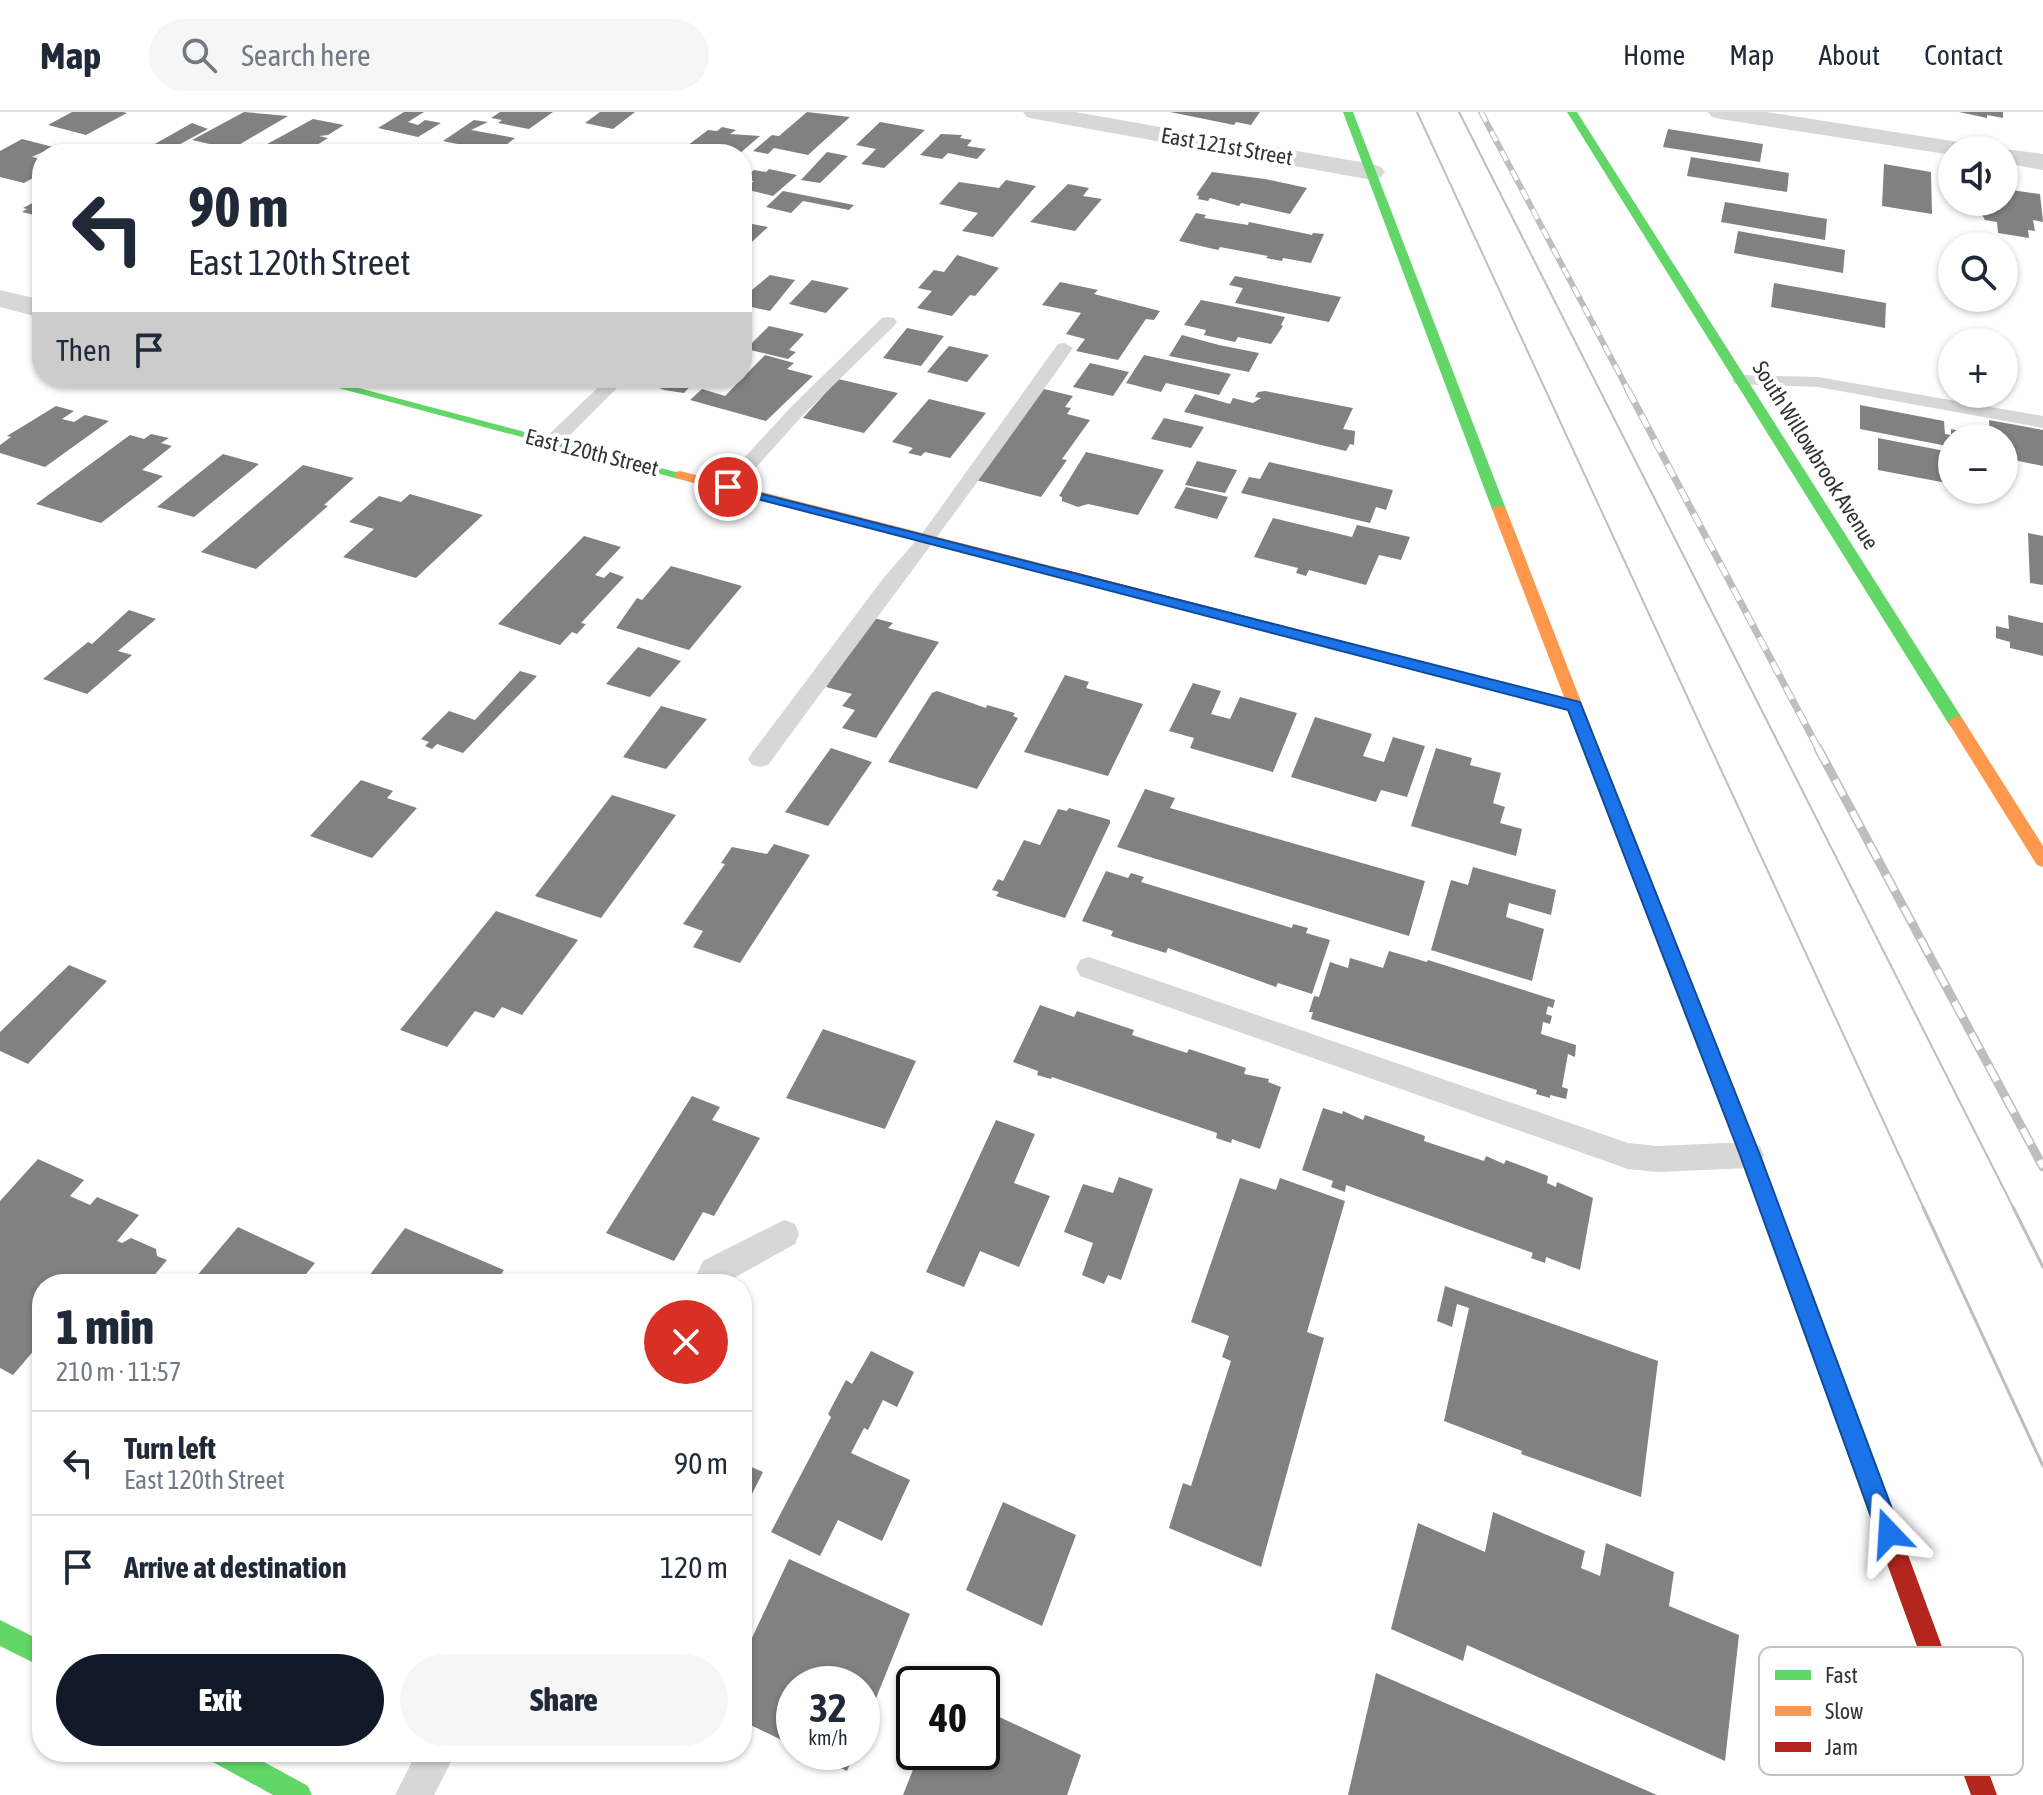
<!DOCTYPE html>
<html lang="en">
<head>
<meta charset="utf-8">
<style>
	:root { --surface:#fff; --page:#f6f6f7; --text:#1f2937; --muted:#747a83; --line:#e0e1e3; --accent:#111827 }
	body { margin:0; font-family:"Asap Condensed",sans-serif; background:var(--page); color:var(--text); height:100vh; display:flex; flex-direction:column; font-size:30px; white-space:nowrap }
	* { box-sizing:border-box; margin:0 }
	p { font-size:26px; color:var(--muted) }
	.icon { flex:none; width:44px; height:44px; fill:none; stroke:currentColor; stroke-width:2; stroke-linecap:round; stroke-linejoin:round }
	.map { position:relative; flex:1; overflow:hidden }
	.side { position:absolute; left:32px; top:1162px; width:720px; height:488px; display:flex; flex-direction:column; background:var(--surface); border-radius:32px; box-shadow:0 2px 6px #0004 }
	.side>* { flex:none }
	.top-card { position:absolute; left:32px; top:32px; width:720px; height:244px; border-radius:32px; box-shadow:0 2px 6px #0004; background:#fff; color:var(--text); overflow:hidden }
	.tools { position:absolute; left:1938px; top:24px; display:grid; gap:16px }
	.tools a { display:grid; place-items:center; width:80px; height:80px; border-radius:50%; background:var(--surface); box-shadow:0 2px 6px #0004; font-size:40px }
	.speed { position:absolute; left:776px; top:1554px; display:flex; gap:16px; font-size:40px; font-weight:700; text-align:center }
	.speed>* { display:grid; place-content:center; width:104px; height:104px; border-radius:50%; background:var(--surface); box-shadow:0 2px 6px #0004; line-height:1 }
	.speed small { font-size:20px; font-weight:400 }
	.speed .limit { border:4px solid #111; border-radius:12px; background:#fff; color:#111 }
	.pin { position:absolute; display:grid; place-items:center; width:68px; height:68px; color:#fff; margin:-34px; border:4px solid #fff; border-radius:50%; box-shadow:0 2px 8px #0007 }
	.me { position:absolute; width:88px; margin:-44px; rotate:340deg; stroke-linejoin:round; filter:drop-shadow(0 0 6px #0008) }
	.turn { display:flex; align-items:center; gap:28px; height:168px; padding:0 24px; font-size:36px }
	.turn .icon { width:104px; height:104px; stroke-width:2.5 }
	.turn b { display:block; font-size:56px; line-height:68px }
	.then { display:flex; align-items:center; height:76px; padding:0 24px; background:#0003; gap:16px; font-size:30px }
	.round { display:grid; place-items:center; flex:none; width:84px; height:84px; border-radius:42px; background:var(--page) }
	.headline { display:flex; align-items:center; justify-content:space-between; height:136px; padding:0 24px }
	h1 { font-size:48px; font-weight:800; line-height:60px }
	.button { display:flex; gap:16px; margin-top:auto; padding:16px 24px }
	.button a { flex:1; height:92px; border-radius:48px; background:var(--accent); color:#fff; font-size:32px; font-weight:800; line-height:92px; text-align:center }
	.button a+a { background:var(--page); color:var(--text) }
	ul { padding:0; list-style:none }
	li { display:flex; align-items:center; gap:24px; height:104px; padding:0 24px; border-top:2px solid var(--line) }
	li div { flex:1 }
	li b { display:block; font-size:30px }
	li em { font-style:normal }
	header { display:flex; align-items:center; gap:48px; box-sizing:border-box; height:112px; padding:0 40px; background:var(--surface); border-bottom:2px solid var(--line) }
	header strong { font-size:38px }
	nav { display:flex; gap:44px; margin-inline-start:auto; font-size:28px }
	.search { width:560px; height:72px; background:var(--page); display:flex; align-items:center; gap:20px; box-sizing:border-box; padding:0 28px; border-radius:44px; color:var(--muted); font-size:30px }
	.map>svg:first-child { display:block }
</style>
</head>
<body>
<header>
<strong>Map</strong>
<div class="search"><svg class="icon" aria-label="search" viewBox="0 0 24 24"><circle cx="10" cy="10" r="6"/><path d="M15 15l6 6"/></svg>Search here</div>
<nav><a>Home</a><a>Map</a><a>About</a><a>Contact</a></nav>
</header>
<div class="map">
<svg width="2043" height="1683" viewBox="0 0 2043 1683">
	<rect width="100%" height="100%" fill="#fff"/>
	<path fill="#818181" d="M72,0H123L127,1L86,23L48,13Z
		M244,0L288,4L232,37L192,28Z
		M404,0H424L408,10L418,13L425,8L441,11L418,25L378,16Z
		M500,0H553L529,17L498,11L502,8L491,6Z
		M600,0H635L613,17L585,11Z
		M807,0L850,5L808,43L774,36L768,42L753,39L772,23L779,24Z
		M1170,0H1260L1251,13L1236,10L1234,13Z
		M1959,0H2003V6L1987,3V6Z
		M313,7L344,13L328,23L319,24L328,26L309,38L288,33L279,39L285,42H249Z
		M474,8L488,10L471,18L515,26L497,40L443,29Z
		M880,10L925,18L884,56L861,52L876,37L856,33Z
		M192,11L208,17L173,36H177L169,41L137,42Z
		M722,15L736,18L730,22L760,24L739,42H703L683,37L708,18L717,19Z
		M1668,17L1763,32L1760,50L1663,35Z
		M941,22L962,23L960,26L972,28L967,34L986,37L977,47L948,41L942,47L920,43Z
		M22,27L53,35L32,45L42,47V61L24,71L0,65V39Z
		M392,32L418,39L413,42H376Z
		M93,34L117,40L79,42Z
		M827,40L848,44L820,71L801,68Z
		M1691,45L1789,61L1787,80L1687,64Z
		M1884,52L1931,60L1932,102L1882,94Z
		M769,57L797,63L773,84L744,77L754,69L743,67L754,58L766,60Z
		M1212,60L1265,67L1307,76L1290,102L1241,91L1239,94L1210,86L1208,89L1198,87L1199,84L1196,83Z
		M1006,68L1036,74L993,125L962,119L978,101L939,92L959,70L999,76Z
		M1068,72L1089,76L1083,84L1102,87L1075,119L1030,110Z
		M2004,77L2040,82L2043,110L2033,108L2035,119L2028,118L2029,126L1998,121L1997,110L1985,108L1981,101L1984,90H2004Z
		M783,79L854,93L849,98L803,89L791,101L766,95Z
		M42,86V105L22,100L27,97L23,96Z
		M1725,90L1827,107L1825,128L1721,110Z
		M1196,101L1206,103L1204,106L1248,113L1249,110L1312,123L1313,121L1324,122L1311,151L1283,146L1282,149L1266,146L1268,144L1220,135L1218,138L1179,129Z
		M742,110L768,115L742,139Z
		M1738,119L1845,138L1843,161L1734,141Z
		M957,143L999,156L975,184L970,183L952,204L917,196L932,179L918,176L934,158L944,160Z
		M770,163L795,168L770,199L742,193V186Z
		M1235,164L1341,185L1329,210L1235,191L1243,176L1229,173Z
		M812,168L849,176L826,201L789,192Z
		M1060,170L1098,178L1094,182L1160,199L1154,208L1146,207L1118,248L1076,239L1085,227L1066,222L1081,201L1042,193Z
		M1774,171L1886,191L1885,216L1771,195Z
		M1201,188L1285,205L1281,213L1283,214L1271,232L1238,225L1235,230L1204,223L1206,218L1184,213Z
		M769,214L804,222L789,238L796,240L788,247L746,237Z
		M907,216L944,224L921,254L883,246Z
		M1182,223L1219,233L1259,241L1249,260L1169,244Z
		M949,234L989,243L967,270L927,260Z
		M765,243L794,251L787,257L813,264L766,309L690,288L702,277L725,284Z
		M1144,243L1231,262L1219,283L1166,271L1161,280L1126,271Z
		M1090,251L1129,260L1113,284L1073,275Z
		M653,266H698L684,281L664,278L657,275L660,271L650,269Z
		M838,267L898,281L864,321L803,306Z
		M1044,277L1073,284L1065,295L1071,296L1067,302L1090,308L1062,347L1067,348L1041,385L976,368Z
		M1265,279L1353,296L1343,317L1355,319L1354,333L1350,332L1346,339L1184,300L1195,282L1230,292L1233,286L1253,291L1261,286L1255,285L1258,280Z
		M929,287L986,301L950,346L925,340L921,344L908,341L913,336L892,330Z
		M1860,293L1944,309L1945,322L1951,323V317L1980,323V326H1952V335L1860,317Z
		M56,294L74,299L62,307L74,310L85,303L109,309L45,355L0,341V333L11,325L7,324Z
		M1164,306L1204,315L1191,336L1151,327Z
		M1989,308L2043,318V354L2004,346V326H1990Z
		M151,322L169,326L161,331L172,334L142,358L163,364L101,411L36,392L130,323L144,327Z
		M1878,326L1950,340L1952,372L1878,358Z
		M1086,340L1164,358L1138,403L1088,392L1078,395L1062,389V385L1059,384Z
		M223,342L259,352L194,405L157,395Z
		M1197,349L1237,358L1225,381L1185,373Z
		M1269,350L1393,378L1386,398L1376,395L1370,411L1241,381L1249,365L1260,367Z
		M303,353L354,366L324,393L328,394L256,457L201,440Z
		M1186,375L1228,385L1217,407L1174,396Z
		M410,382L483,403L416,466L343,445L374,417L349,410L379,384L401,390Z
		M1273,406L1352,425L1357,413L1410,425L1401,448L1379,443L1366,473L1309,458L1306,464L1296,461L1298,456L1254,445Z
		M2028,421L2043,424V473L2030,471Z
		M584,424L621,435L595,463L604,466L610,460L624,465L581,511L586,512L577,522L572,520L560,533L498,512Z
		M671,454L742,474L689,538L616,516L637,486L642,488Z
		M129,498L156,507L118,539L132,543L87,582L43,567L88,530L92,532Z
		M2008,503L2043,511V544L2010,536V530L1996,526V514L2009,517Z
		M874,506L893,511L888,516L939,530L876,626L842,616L855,598L842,594L852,582L826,575Z
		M638,535L681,549L650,585L606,572Z
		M520,559L537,564L463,641L437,632L432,637L425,634L429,630L421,627L449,599L475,608Z
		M1065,563L1089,570L1086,576L1143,592L1108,664L1024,640Z
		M1193,571L1221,579L1211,602L1230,607L1240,585L1297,601L1273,660L1190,636L1194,626L1169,619Z
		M937,579L986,596L987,593L1015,601L1013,604L1018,606L977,677L888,650L932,581Z
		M661,594L707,607L666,657L623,645Z
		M1315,605L1372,622L1363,644L1384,650L1393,625L1425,634L1407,685L1381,678L1376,690L1291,665Z
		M831,636L872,650L828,714L785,700Z
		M1436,636L1472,646L1470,653L1501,661L1493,691L1505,695L1500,711L1522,717L1516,744L1411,714Z
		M361,668L393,679L387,686L417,696L372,746L310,724Z
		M1145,677L1175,686L1170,696L1425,769L1409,824L1117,735Z
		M612,683L676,703L601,806L535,784Z
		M1069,696L1110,708V711L1065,806L996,784L999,780L992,778L998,767L1003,769L1024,728L1040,733L1058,697L1067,699Z
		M774,732L810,743L740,851L693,835L703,819L683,812L725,752L721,751L732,735L767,742Z
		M1473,755L1556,778L1551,803L1509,791L1506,805L1544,817L1532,869L1431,838L1451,768L1468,773Z
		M1106,759L1128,766L1131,761L1144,765L1141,770L1292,816L1293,812L1308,816L1306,821L1330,828L1312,882L1278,871L1276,875L1168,836L1166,841L1111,824L1113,819L1082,809Z
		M496,799L578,828L522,903L502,895L494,906L475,899L447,935L400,918Z
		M1389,839L1427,850L1428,848L1555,888L1553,896L1548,894L1546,902L1552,904L1550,912L1543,910L1541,922L1576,933L1575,945L1568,942L1562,975L1568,977L1566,987L1550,983V986L1536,982L1537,978L1311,907L1313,900H1309L1314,884L1319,885L1330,850L1348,856L1350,846L1383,856Z
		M69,853L107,869L28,952L0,939V920Z
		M1040,893L1074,905L1077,899L1134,918L1132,923L1187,941L1189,937L1246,956L1244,962L1269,967L1268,970L1281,975L1260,1037L1232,1027L1231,1031L1216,1026L1217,1021L1052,965L1051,967L1037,963L1038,959L1013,950Z
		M823,917L916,949L885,1017L786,986Z
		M692,984L720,995L712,1008L760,1026L714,1104L703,1100L674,1149L606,1121Z
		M1323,996L1342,1002L1343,999L1363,1008L1365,1003L1425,1024L1424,1029L1484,1049L1486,1044L1504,1052L1506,1048L1548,1064L1547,1071L1556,1075L1557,1070L1593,1086L1580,1158L1546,1145L1545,1151L1531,1146L1533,1141L1346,1073L1345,1080L1331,1075L1333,1069L1302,1058Z
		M996,1008L1035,1022L1014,1071L1050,1084L1019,1155L980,1139L964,1175L926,1160Z
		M38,1047L84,1068L70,1084L90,1093L97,1085L139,1103L117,1129L122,1131L131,1126L156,1137L157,1144L167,1148L147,1172H42V1229L13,1263L0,1256V1089Z
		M1119,1065L1153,1077L1121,1168L1108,1163L1104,1172L1082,1163L1093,1131L1064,1120L1083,1072L1113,1081Z
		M1240,1066L1276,1078L1280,1066L1345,1089L1307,1220L1324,1226L1261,1455L1169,1416L1183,1371L1191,1374L1231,1249L1222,1245L1229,1224L1191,1210Z
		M238,1115L315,1151L298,1172H190Z
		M405,1116L504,1158L495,1172H363Z
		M1445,1174L1658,1249L1641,1385L1521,1342L1522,1339L1444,1309L1469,1196L1457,1192L1452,1215L1437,1209Z
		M871,1239L914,1260L897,1295L883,1288L868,1318L864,1316L851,1341L910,1368L882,1429L838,1408L820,1444L771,1420L831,1305L828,1302L846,1268L852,1272Z
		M742,1351L763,1360L742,1402Z
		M1003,1390L1076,1423L1042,1514L966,1478Z
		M1493,1400L1585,1439L1581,1456L1600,1464L1606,1431L1674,1460L1669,1494L1739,1523L1725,1649L1467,1533L1463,1549L1391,1517L1418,1411L1485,1440Z
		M789,1447L910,1502L862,1621V1572H794V1634L742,1609V1547Z
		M1376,1561L1657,1683H1348Z
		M982,1597L1081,1643L1067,1683H903L920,1640H982Z
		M807,1640H855L847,1659Z"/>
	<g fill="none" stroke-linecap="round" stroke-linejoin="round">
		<path fill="#d7d7d7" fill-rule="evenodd" d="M888,205L894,206L897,210L894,214L803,303L735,379H721L718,375L721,371L791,295L882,206Z
			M1064,231L1073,236C974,378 870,514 768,653L760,655L752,653L748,647L752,641L885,464L921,423L1058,232Z
			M1741,263L1818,265L2043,304V316L1818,275L1735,272L1732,268L1735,264Z
			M608,266H627L559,334H545L543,330L545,326Z
			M1089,845L1628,1031L1657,1034L1750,1030L1760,1034L1764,1043L1760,1052L1750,1056L1657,1060L1628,1057L1080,864L1076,856L1080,848Z
			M784,1108L795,1112L799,1122L795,1132L723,1172H692L703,1149Z
			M417,1640H456L434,1683H395Z"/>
		<path fill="#d7d7d7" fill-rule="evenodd" d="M1023,0H1075L1372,52L1381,55L1385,60L1381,65L1372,68L1035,7L1027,5Z
			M1708,0H1766L1965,31L1974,33L1977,38H1952V43L1720,7L1712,5Z
			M2004,37L2043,42V58L2004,51V38H1998Z
			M0,178L42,188V206L0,195Z"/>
		<path fill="#63d668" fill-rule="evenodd" d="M1343,0H1353L1506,397L1504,400L1499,401L1492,397Z
			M1567,0H1577L1962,606L1964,610L1962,614H1950Z
			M301,266H321L687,363L680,367L675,366Z
			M1630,730L1638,736L1760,1043L1901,1424L1897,1432L1889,1436L1881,1432L1877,1424L1740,1043L1622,736Z
			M0,1508L42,1529V1555L0,1534Z
			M207,1640H246L308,1674L312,1683H273L211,1649Z"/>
		<path fill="#ff974d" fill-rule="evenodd" d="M680,359L1063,457L1070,462L1063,467L675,366V360Z
			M1499,393L1506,397L1638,736L1636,741H1624L1622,736L1492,397Z
			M1956,604L1962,606L2043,734V755L2037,753L1948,610Z"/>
		<path fill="#b3261e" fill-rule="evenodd" d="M1063,457L1574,589L1582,594L1574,599L1058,465V459Z
			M1889,1412L1897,1416L1901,1424L1997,1683H1971L1877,1424L1881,1416Z"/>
		<path stroke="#bebebe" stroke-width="2" d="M1417,0L1924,1097
			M1459,0L2014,1097"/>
		<path stroke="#bebebe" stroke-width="3" d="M1923,1095L2043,1354
			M2013,1095L2043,1155"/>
		<defs>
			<path id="rail-far2" d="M1481,0L1629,280"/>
			<path id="rail-far1" d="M1628,278L1819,638"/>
			<path id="rail" d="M1818,636L2043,1055"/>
		</defs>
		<use href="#rail-far2" stroke="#bebebe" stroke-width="6"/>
		<use href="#rail-far1" stroke="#bebebe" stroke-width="7"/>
		<use href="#rail" stroke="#bebebe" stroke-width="9"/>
		<use href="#rail-far2" stroke="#fff" stroke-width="4" stroke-dasharray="11" stroke-linecap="butt"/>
		<use href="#rail-far1" stroke="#fff" stroke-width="5" stroke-dasharray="14" stroke-linecap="butt"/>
		<use href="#rail" stroke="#fff" stroke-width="6" stroke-dasharray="18" stroke-linecap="butt"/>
	</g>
	<path fill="#1a73e8" stroke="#114b97" stroke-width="2" d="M723,372L1580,590L1760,1043L1901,1421L1897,1429L1889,1433L1880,1429L1877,1421L1740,1043L1568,598L723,378Z"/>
	<g text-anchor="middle" stroke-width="8" stroke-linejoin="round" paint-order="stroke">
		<g font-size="22" fill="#333" stroke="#fff">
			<text transform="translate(1227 34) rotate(10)" y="8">East 121st Street</text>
			<text transform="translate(592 340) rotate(14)" y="8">East 120th Street</text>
			<text transform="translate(1816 343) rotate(58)" y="8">South Willowbrook Avenue</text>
		</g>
	</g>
	<rect x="1759" y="1535" width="264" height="128" rx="12" fill="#fff" stroke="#c2c2c2" stroke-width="2"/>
	<rect x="1775" y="1558" width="36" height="10" fill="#63d668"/>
	<rect x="1775" y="1594" width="36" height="10" fill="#ff974d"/>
	<rect x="1775" y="1630" width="36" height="10" fill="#b3261e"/>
	<g font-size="22" fill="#333">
		<text x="1825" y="1571">Fast</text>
		<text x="1825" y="1607">Slow</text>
		<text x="1825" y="1643">Jam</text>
	</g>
</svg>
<div class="tools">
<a><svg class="icon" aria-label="sound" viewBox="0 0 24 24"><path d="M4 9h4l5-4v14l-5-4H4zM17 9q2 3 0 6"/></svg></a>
<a><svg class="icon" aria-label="search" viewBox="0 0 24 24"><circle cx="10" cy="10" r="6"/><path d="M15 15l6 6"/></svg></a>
<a>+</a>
<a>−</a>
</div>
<div class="speed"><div>32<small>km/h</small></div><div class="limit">40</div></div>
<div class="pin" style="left:728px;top:375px;background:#d93025"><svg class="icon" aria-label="arrive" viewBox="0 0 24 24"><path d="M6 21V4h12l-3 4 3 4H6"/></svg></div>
<svg class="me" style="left:1889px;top:1421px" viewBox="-20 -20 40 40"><path d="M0-17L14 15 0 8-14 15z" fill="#1a73e8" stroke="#fff" stroke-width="4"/></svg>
<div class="top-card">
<div class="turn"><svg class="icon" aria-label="left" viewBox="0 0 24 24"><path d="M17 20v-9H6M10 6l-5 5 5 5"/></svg><div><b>90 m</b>East 120th Street</div></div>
<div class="then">Then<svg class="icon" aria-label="arrive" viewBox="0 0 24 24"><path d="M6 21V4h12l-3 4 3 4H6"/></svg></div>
</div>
<section class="side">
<div class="headline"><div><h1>1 min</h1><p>210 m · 11:57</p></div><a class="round" style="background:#d93025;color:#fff"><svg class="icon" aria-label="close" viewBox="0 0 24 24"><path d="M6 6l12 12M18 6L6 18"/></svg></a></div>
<ul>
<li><svg class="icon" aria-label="left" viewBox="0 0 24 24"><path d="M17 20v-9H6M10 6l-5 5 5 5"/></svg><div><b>Turn left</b><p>East 120th Street</p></div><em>90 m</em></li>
<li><svg class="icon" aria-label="arrive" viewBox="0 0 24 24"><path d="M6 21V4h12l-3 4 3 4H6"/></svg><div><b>Arrive at destination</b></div><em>120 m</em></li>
</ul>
<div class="button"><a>Exit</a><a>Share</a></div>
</section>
</div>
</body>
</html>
